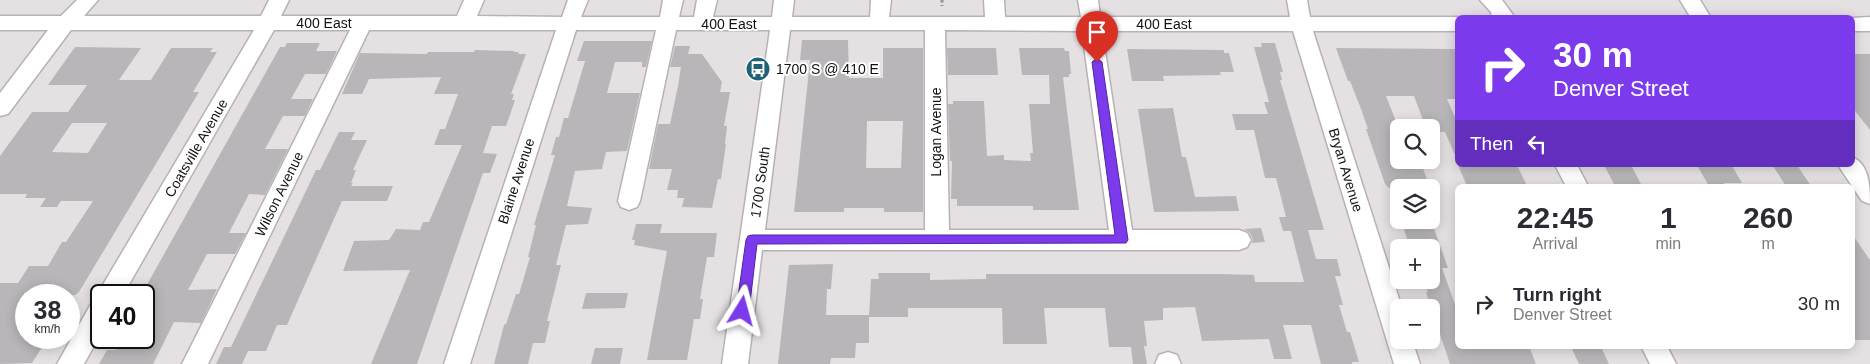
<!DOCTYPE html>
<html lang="en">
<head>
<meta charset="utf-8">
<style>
	:root { --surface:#fff; --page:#f2f2f3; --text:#2b2b33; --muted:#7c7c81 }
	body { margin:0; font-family:Helvetica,sans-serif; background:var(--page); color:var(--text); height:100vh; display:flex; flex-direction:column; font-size:19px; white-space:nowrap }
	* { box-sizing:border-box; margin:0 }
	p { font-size:16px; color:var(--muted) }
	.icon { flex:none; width:28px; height:28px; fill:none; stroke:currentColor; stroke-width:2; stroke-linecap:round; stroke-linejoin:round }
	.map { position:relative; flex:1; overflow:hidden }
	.sheet { position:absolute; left:1455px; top:184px; width:400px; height:165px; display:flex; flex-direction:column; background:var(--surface); border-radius:8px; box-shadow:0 2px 12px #0003 }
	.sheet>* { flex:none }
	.hud { position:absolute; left:1455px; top:15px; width:400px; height:152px; border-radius:8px; box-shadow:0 2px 12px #0003; background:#7c3aed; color:#fff; overflow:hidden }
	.fabs { position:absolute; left:1390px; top:119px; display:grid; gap:10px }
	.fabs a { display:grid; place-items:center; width:50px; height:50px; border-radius:8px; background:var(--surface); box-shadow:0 2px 12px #0003; font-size:25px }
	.speed { position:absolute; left:15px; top:284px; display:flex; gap:10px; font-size:25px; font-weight:700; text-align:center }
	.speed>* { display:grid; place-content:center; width:65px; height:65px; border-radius:50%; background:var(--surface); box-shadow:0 2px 12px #0003; line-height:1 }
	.speed small { font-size:12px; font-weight:400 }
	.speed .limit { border:2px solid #111; border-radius:8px; background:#fff; color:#111 }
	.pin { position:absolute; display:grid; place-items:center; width:42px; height:42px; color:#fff; margin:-51px -21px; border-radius:50% 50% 50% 0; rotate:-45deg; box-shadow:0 0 5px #0007 }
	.pin .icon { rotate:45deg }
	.me { position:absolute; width:55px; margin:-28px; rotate:8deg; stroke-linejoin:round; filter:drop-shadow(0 0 4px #0008) }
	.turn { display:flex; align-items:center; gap:18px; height:105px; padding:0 15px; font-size:22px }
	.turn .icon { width:65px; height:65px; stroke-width:2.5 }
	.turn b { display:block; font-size:35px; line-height:42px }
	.then { display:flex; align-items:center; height:48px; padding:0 15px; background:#0003; gap:10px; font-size:19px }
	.eta { display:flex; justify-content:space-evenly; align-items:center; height:85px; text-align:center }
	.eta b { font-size:30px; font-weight:600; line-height:35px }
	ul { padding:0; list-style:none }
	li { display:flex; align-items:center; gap:15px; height:70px; padding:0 15px }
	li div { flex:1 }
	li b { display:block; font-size:19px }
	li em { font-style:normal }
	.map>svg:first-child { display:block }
</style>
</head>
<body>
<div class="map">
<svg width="1870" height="364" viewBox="0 0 1870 364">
	<rect width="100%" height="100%" fill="#e5e1e3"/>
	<path fill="#b9b6b9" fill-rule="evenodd" d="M802,40H848L849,78H883V48H923V212H884V208H844V212H794L810,60H800ZM867,121H903L901,168H866Z
		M584,41H652L646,67H642V62H615L607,93H640L627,151L606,152L602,169L575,171L567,206L592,208L588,224L566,225L556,265H561L547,321H550L545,343H533L528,364H494L504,325L506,324L516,294H519L530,257H528L536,225H534L555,155H551L556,137H559L564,118H568L585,61H577Z
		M287,43H320L316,51H337L326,74H305L291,99H313L305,116H283L265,149H288L265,195L249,194L229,233H246L235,254H207L188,290L217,289L201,323L174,322L153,364H99L107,350H116L124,338H144V290L257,88L280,47H285Z
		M1261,43H1275L1283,72H1280L1282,80H1280L1324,230H1308L1316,259H1337L1341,276H1335L1343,305H1339L1347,332H1350L1359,362H1352V364H1321L1311,325H1283L1292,359H1274L1269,339L1202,341L1195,307L1163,308V320L1144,321L1147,346H1144L1147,364H1133L1131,347H1109L1105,308H1044L1047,344H1003L1002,308H908V317H869L871,279H879L878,273H930V280L986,279V274H1222L1254,275L1255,282H1304L1291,231H1283L1279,217H1286L1276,178H1265L1254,130H1236L1232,114H1268L1264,102H1269L1254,47H1262Z
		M675,46H690L688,54H702L722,82L720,92H730L724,126H727L725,144H726L721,179H718L712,208L682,207L684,198H677L678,190H667L672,169H649L658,124H670L678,86L681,67H670Z
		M75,47L141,48L119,80H151L171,48H213L210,52H217L193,92H199L79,292L75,295H26V338H48L32,363L0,364V283H18L29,266H48L62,242H66L93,201H61L57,207H40L46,198H25L27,194H0V156L32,112H68L87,85H48ZM72,123H107L88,153L52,152Z
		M947,48H996L998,75H948Z
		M1019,48H1064L1065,51H1069L1071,74H1069V77H1063L1079,210H1033V206H957V199H951L952,161H950L948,104H953V101H984L987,156L1004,155V160L1031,161L1030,153H1033L1029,104H1050L1049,75H1022Z
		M1336,48L1458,49V99H1447L1458,124V162L1445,132H1431V128H1426L1414,96H1386L1399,129V160H1420L1430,188H1389L1385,184L1366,129H1368L1361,109L1350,81H1348Z
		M1127,49L1224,50V53H1229L1234,72H1220L1221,75L1163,76L1164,81H1132Z
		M475,50L515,51L514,52H519L518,54H526L511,94H514L512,100H515L510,115L506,126H492L483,153L497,154L490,173H483L417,364H371L410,270L343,271L354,241L389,240L396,229L420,230L423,222H429L462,145H434L440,129H445L458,94H434L441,77L369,79L362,94H342L360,53L427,54L428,52H474Z
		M1852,54H1870V130L1852,107Z
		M1173,108L1182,157H1186L1195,197L1236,196L1239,211L1154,212L1138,109Z
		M339,132H355L351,140H367L353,170H356L351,183H353L351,186H393L387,201H342L287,325H277L266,351H248L242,364H216L224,347H231L316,170H320Z
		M1458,165H1517L1527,186H1467Z
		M1604,165H1631L1642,186H1615Z
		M1797,165L1811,186H1786L1773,166Z
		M1732,166L1742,183H1724L1726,186H1709L1698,167Z
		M1401,220H1431L1448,268H1442L1458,313V346H1529L1536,364H1450L1426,292H1428L1426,286H1431V248H1410Z
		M636,224H662L660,233H717L714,257H707L700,299H703L700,319H694L687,360H647L667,251L634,245L635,240H632Z
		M1261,228L1265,242L1252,243L1253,239L1249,232L1244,229Z
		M1852,234L1870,260V340H1852Z
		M833,264L831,289H827L826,315H869V343H856L855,358H831L830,364H778L789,265Z
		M586,293H628L625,308L582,309Z
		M595,348H623L620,364H591Z
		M1572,349H1602L1609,364H1579Z"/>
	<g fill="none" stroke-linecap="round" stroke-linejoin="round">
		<defs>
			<path id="minor" d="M77,0H98L84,16H261L269,0H289L281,16H457L464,0H484L477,16L562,17L568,0H588L581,17H660L663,0H683L679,17H694L697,0H717L713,17H772L774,0H794L792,17H870L871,0H891L889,17H985L984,0H1004L1005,17H1081L1078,0H1098L1100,17H1290L1287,0H1307L1310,17H1458V31H1313L1402,308H1399V340H1412L1420,364H1394L1293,31H1102L1132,230H1239L1247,233L1251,240L1247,247L1239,250H762L748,364H722L770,30H676L640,201L637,207L629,210L621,207L618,201L656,30H576L470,364H444L556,30H369L208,364H182L350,30H274L123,295H101V333L84,364H57L92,302L100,300L98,295L101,288L254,30H71L8,114L0,116V93L48,30H0V16H61ZM790,30H925V230H765ZM945,30L1082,31L1109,230H949Z
				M1480,0H1502L1513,15L1512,18H1492L1491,12Z
				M1680,0H1700L1711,18H1691Z
				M1870,17V31H1852V18H1851Z
				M1852,157C1870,164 1870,189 1870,204L1862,201L1838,165H1852Z
				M1555,165H1577L1588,186H1566Z
				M1641,346H1667L1676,364H1650Z
				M1168,352L1177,355L1181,364H1155L1159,355Z"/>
		</defs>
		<use href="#minor" stroke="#b7b2b4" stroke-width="3"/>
		<path stroke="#959294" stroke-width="3" stroke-dasharray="2.5 2.5" stroke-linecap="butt" d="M942,0V6"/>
		<use href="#minor" fill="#fff" fill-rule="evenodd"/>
	</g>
	<path fill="#7c3aed" stroke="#51269a" d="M1097,58L1102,62L1128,240L1126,243L757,244L749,311L747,314L742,316L738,314L736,311L746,240L748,236L752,235H1115L1092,62Z"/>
	<defs>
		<symbol id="bus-disc" viewBox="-11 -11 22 22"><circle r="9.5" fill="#1f6275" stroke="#fff"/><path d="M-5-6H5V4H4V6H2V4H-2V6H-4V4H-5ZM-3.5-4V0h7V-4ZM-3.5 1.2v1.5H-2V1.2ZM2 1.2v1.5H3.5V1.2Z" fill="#fff"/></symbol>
	</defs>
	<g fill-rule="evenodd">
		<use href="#bus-disc" x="744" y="55" width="28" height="28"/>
	</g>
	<g text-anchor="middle" stroke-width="4" stroke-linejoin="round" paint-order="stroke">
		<g font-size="14" fill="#121011" stroke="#fff">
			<text x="324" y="28">400 East</text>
			<text x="729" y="29">400 East</text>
			<text x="1164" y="29">400 East</text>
			<text transform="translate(936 132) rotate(-90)" y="5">Logan Avenue</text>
			<text transform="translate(196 148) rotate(-60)" y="5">Coatsville Avenue</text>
			<text transform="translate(1346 170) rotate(73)" y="5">Bryan Avenue</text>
			<text transform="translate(516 181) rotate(-72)" y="5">Blaine Avenue</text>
			<text transform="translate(760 182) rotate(-82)" y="5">1700 South</text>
			<text transform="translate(279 194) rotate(-64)" y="5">Wilson Avenue</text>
		</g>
		<g font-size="14" fill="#121011" stroke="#fff" text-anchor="start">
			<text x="776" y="74">1700 S @ 410 E</text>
		</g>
	</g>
</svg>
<div class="fabs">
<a><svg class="icon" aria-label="search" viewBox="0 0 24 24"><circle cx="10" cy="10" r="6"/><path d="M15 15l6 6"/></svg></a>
<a><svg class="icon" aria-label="layers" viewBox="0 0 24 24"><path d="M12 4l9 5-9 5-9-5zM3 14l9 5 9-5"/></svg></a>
<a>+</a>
<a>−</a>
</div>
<div class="speed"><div>38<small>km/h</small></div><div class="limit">40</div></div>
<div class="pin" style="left:1097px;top:62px;background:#d93025"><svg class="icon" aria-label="arrive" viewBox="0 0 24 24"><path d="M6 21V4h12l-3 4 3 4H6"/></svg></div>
<svg class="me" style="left:742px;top:311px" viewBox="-20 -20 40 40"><path d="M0-17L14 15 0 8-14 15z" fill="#7c3aed" stroke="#fff" stroke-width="4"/></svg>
<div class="hud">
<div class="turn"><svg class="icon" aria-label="right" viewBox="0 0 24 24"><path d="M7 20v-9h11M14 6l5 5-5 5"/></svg><div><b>30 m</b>Denver Street</div></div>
<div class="then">Then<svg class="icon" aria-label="left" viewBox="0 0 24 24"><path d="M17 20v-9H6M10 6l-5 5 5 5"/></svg></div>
</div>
<section class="sheet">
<div class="eta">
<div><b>22:45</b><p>Arrival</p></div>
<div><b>1</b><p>min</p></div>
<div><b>260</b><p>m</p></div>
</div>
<ul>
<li><svg class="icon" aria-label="right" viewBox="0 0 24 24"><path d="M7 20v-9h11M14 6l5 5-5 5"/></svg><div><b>Turn right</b><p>Denver Street</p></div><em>30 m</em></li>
</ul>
</section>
</div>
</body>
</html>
